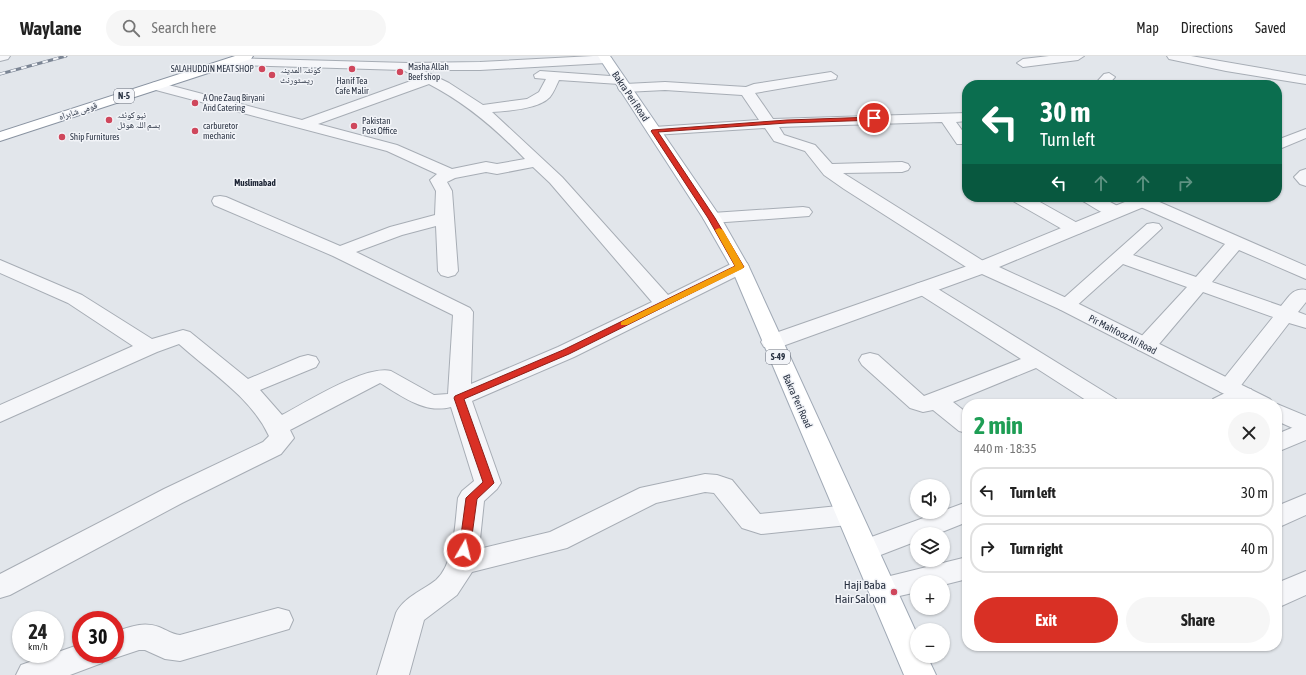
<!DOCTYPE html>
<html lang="en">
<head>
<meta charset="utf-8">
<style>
	:root { --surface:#fff; --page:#f6f6f6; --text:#222; --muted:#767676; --line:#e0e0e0; --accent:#d93025 }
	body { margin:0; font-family:"Asap Condensed","Noto Naskh Arabic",sans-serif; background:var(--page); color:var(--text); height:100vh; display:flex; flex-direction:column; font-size:15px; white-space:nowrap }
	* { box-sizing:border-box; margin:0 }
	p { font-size:13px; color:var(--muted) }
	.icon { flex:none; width:22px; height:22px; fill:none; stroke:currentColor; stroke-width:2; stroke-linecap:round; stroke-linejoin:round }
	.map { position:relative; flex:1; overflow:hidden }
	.details { position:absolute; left:962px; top:343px; width:320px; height:252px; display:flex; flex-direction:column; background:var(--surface); border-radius:16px; box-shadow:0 1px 3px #0004 }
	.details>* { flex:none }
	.banner { position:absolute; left:962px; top:24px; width:320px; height:122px; border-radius:16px; box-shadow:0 1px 3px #0004; background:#0b6e4f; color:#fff; overflow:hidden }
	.buttons { position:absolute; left:910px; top:423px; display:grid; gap:8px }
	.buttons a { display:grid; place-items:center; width:40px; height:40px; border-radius:50%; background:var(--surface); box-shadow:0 1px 3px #0004; font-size:20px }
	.speed { position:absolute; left:12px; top:555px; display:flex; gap:8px; font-size:20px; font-weight:700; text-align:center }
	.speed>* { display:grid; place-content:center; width:52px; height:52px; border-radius:50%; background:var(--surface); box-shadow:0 1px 3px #0004; line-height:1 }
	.speed small { font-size:10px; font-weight:400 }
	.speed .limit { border:6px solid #d22; background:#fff; color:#111 }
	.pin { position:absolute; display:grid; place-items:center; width:34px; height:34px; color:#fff; margin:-17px; border:2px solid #fff; border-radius:50%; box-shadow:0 1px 4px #0007 }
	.me { position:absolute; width:44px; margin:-22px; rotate:8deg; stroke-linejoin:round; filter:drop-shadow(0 0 3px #0008) }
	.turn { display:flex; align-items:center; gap:14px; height:84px; padding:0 12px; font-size:18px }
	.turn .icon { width:52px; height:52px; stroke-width:2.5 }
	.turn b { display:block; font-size:28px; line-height:34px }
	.lanes { display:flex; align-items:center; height:38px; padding:0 12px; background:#0003; justify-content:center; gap:20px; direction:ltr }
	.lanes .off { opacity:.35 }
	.round { display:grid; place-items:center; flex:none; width:42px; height:42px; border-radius:21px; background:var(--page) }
	.head { display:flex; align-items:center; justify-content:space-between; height:68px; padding:0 12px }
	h1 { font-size:24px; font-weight:700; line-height:30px; color:#1e9e55 }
	.cta { display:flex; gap:8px; margin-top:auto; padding:8px 12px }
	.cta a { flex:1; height:46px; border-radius:24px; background:var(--accent); color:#fff; font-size:16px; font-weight:700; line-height:46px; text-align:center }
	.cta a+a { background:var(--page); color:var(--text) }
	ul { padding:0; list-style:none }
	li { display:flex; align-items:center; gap:12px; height:50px; margin:0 8px 6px; padding:0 4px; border:2px solid var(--line); border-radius:16px }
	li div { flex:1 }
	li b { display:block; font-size:15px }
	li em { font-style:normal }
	header { display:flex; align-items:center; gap:24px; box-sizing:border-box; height:56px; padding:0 20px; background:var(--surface); border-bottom:1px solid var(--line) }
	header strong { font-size:19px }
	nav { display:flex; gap:22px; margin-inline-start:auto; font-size:14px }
	.search { width:280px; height:36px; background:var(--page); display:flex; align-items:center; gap:10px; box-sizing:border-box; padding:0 14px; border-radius:22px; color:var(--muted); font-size:15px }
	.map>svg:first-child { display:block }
</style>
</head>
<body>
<header>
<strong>Waylane</strong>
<div class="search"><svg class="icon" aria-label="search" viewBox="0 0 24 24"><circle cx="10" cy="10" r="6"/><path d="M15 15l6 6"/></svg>Search here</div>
<nav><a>Map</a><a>Directions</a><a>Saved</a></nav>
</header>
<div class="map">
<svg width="1306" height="619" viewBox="0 0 1306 619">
	<rect width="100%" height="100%" fill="#e2e6eb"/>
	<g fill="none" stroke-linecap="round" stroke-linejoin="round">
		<defs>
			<path id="minor" d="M0,0H10L8,3L0,5Z
				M593,0H609L612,3L606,7L480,14H422L449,27L483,49L527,43L539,36L546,23L535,22L534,19L540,15L624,21L626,24L624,27L619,28L559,24C556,30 554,36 550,41C539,53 508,55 492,56L562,121L668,239L733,207L740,205L747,207L749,211L747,215L574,301L472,345L501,427L497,433L484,445L479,493L550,476L640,432L705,418L717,419L732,424L760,458L848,449L857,452L861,459L857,466L848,469L761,478L742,472L714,437L705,436L656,447L567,492L472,516L457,539L424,564L409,619H377L396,557C404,541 422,535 436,524C455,507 455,466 458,442L462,435L474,425L451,351C424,358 402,340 380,327L290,374L294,382L281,398L182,447L10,539L0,542V518L164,433L263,386L269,380C251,341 211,317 179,288L157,296L0,366V349L133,290L68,247L0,217V204L82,239L152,283L183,274L190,276L248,323L300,301L308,299L316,301L319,306L316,311L260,334L282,359C307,346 365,309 391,315L434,339L448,338L453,259L333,200L214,149L212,145L214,141L220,140L226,141L340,190L390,171L435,159L436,135L430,124L437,118L387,95L152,33L150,30L152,27L157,26L302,64L419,22L403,14L233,9L229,8L227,5L229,2L408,7L480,6ZM429,28C466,47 496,73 525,103L497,108L486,106L452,113L397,89L318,68ZM533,111L550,127L652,246L558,291L471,328L473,256L470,252L356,196L402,179L436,170L438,215L441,219L448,221L455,219L458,215L452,135L447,126L455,122L486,116L497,118Z
				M1049,0H1084L1078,4L1023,11L1017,7L1023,3Z
				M1167,0H1191L1306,20V28L1226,15L1169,3Z
				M831,16L837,20L836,23L755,37L773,63L967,57V65L956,66L967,81V88H957L942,66L779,71L784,79L815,89L832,108L902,106L908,108L910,111L908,114L902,116L843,117L988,208L990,212L988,216L981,218L974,216L844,133L824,119L805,95L774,85L765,72L654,79L649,78L647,75L649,72L654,71L759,64L742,39L665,34L625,36L620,35L618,32L620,29L625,28L665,26L746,31L754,28Z
				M1109,17L1115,21L1108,29H1094L1104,18Z
				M1306,113V130L1300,128L1294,121L1300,115Z
				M1011,141H1031L1081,169L1084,173L1081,177L1075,178L1069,177L1013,145Z
				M1081,141H1101L1121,152L1124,156L1121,160C1108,163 1094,151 1083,145Z
				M1136,141H1148L1306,210V223L1239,194L1212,226L1281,250C1288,242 1293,231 1306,234V246L1298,256L1306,259V272L1289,267L1239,332L1251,333L1254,338C1245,352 1224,348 1209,348L1213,343L1225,337L1220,336L1217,331L1273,261L1203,236L1154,294L1146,295L1138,294L1135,289L1138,284L1187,231L1123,208L1073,253L1066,255L1059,253L1056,249L1147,168L1153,167L1159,168L1162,172L1133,199L1196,221L1225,188L1136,149L1134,145Z
				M803,151L809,152L812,156L809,160L712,167L706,166L703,162L706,158L712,157Z
				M923,226L930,228L1116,343L1120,348H1092L1036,312L953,346L967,357V377L959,375L933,354L923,356L910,352L862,309L859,304L862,299L870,297L878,299L924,340L1021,303L916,236L913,232L916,228Z
				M1306,366V384L1277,396V378Z
				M1306,438V459L1277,472V450Z
				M967,446V466L937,478H917V485L865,505L855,501L851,494L855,487Z
				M967,501V523L943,529V526H917V536L882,544L872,541L868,533L872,525L882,522Z
				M1306,515V539L1277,552V527Z
				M278,552L289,555L293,564L289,573L180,605L165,603L145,594H139L115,602L106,599L102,607L70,619H16L21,609L81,588V598H115V576C130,571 143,565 159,571C167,574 171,578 180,579Z"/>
			<path id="tertiary" d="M1306,73V82L1277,94V84Z
				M1137,141H1160L1158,145L999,211L1073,245L1270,343L1274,348H1244L1059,253L982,218L780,291L772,292L764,291L761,286L764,281L976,207Z
				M1277,348L1306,360V378L1277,365Z"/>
			<path id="primary" d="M598,0H610L721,162L749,211L917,578V600H927L936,619H904L731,211L703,162Z"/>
			<path id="trunk" d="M235,0H253L251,3L0,85V76Z"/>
		</defs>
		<use href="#minor" stroke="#a7adb5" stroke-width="2"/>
		<use href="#tertiary" stroke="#a7adb5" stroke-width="2"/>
		<use href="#primary" stroke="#a1aab6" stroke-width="2"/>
		<use href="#trunk" stroke="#8993a1" stroke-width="2"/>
		<use href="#minor" fill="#f5f6f9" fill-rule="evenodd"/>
		<use href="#tertiary" fill="#f5f6f9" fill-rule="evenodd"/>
		<use href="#primary" fill="#fff" fill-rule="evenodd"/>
		<use href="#trunk" fill="#fff" fill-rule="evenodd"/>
		<defs>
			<path id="rail" d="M0,18L66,0"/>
		</defs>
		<use href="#rail" stroke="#7b8594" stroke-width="3"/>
		<use href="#rail" stroke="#f2f4f8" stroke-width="2" stroke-dasharray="5.5" stroke-linecap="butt"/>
	</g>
	<path fill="#d93025" stroke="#8d1f18" d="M874,61H877V64L787,67L658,76L715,162L744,211L569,298L464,343L494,427L477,443L470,494L469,497H460L459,494L466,442L483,426L454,342L455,340L563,294L735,210L708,162L651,75L652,74L787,64Z"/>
	<path fill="#f59e0b" d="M719,172L723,174L744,211L742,213L627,269H621V266L735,210L715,174Z"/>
	<g fill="#cf475c" stroke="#f2f4f8" stroke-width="1.5">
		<circle cx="262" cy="13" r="4"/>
		<circle cx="352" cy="13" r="4"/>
		<circle cx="400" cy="16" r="4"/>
		<circle cx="272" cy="19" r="4"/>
		<circle cx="195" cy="47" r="4"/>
		<circle cx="109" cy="64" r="4"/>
		<circle cx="354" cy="70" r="4"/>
		<circle cx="195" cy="75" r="4"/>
		<circle cx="62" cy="81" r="4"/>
		<circle cx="894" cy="536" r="4"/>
	</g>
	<g text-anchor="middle" stroke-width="3" stroke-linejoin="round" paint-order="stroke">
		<g font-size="9" fill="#2a3343" stroke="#f2f4f8" text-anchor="start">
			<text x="408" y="14">Masha Allah<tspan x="408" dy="10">Beef shop</tspan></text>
			<text x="254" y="16" text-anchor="end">SALAHUDDIN MEAT SHOP</text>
			<text x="280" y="17">کوئٹہ المدینہ<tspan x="280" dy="10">ریسٹورنٹ</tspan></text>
			<text x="352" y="28" text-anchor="middle">Hanif Tea<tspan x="352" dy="10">Cafe Malir</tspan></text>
			<text x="203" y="45">A One Zauq Biryani<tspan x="203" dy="10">And Catering</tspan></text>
			<text x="117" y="62">نیو کوئٹہ<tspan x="117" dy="10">بسم اللہ ھوٹل</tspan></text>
			<text x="362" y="68">Pakistan<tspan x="362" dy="10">Post Office</tspan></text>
			<text x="203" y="73">carburetor<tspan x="203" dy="10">mechanic</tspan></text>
			<text x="70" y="84">Ship Furnitures</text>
		</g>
		<g fill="#f2f4f8" stroke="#666d79" stroke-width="1">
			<rect x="114" y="33" width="20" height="14" rx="3"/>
			<rect x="766" y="294" width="24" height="14" rx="3"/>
		</g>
		<g font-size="9" font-weight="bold" fill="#2a3343">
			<text x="124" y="43">N-5</text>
			<text x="778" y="304">S-49</text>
		</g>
		<g font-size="9" fill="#2a3343" stroke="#f2f4f8">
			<text transform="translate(78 55) rotate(-18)" y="3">قومی شاہراہ</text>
		</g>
		<g font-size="9" font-weight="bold" fill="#1c2434" stroke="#f2f4f8">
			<text x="255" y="130">Muslimabad</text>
		</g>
		<g font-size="10" fill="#2a3343" stroke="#f2f4f8">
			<text transform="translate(631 40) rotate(56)" y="4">Bakra Peri Road</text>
			<text transform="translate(1123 278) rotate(27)" y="4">Pir Mahfooz Ali Road</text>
			<text transform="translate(798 345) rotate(66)" y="4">Bakra Peri Road</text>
		</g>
		<g font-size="12" fill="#2a3343" stroke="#f2f4f8" text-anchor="end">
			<text x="886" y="533">Haji Baba<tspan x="886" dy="14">Hair Saloon</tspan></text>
		</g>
	</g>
</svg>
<div class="buttons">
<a><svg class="icon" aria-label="sound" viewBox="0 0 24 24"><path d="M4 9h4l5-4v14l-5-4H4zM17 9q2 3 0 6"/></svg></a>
<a><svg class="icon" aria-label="layers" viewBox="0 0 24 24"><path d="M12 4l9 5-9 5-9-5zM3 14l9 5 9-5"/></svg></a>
<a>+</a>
<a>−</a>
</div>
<div class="speed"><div>24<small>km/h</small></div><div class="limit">30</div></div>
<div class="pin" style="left:874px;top:62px;background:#d93025"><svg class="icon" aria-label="arrive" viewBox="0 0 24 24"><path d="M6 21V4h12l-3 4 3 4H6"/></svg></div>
<svg class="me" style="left:464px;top:494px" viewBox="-20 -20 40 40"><circle r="17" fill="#d93025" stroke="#fff" stroke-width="3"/><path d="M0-11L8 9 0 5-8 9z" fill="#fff"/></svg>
<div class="banner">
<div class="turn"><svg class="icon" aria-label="left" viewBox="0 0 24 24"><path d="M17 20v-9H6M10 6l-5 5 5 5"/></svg><div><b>30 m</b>Turn left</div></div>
<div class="lanes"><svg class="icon" aria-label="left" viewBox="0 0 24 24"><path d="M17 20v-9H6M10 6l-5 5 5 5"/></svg><svg class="icon off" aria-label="ahead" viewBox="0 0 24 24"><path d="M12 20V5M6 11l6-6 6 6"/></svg><svg class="icon off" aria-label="ahead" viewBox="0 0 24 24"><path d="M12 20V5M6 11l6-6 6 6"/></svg><svg class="icon off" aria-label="right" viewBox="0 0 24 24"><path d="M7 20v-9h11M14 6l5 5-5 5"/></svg></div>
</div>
<section class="details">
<div class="head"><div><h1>2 min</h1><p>440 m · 18:35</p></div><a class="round"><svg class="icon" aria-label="close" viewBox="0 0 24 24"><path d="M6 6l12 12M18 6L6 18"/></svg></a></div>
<ul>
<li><svg class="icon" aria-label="left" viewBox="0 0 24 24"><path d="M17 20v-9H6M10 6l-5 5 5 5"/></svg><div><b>Turn left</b></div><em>30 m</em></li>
<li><svg class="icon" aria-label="right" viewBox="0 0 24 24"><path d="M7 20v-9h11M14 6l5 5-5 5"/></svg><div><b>Turn right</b></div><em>40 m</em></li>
</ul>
<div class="cta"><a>Exit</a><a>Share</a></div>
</section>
</div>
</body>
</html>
